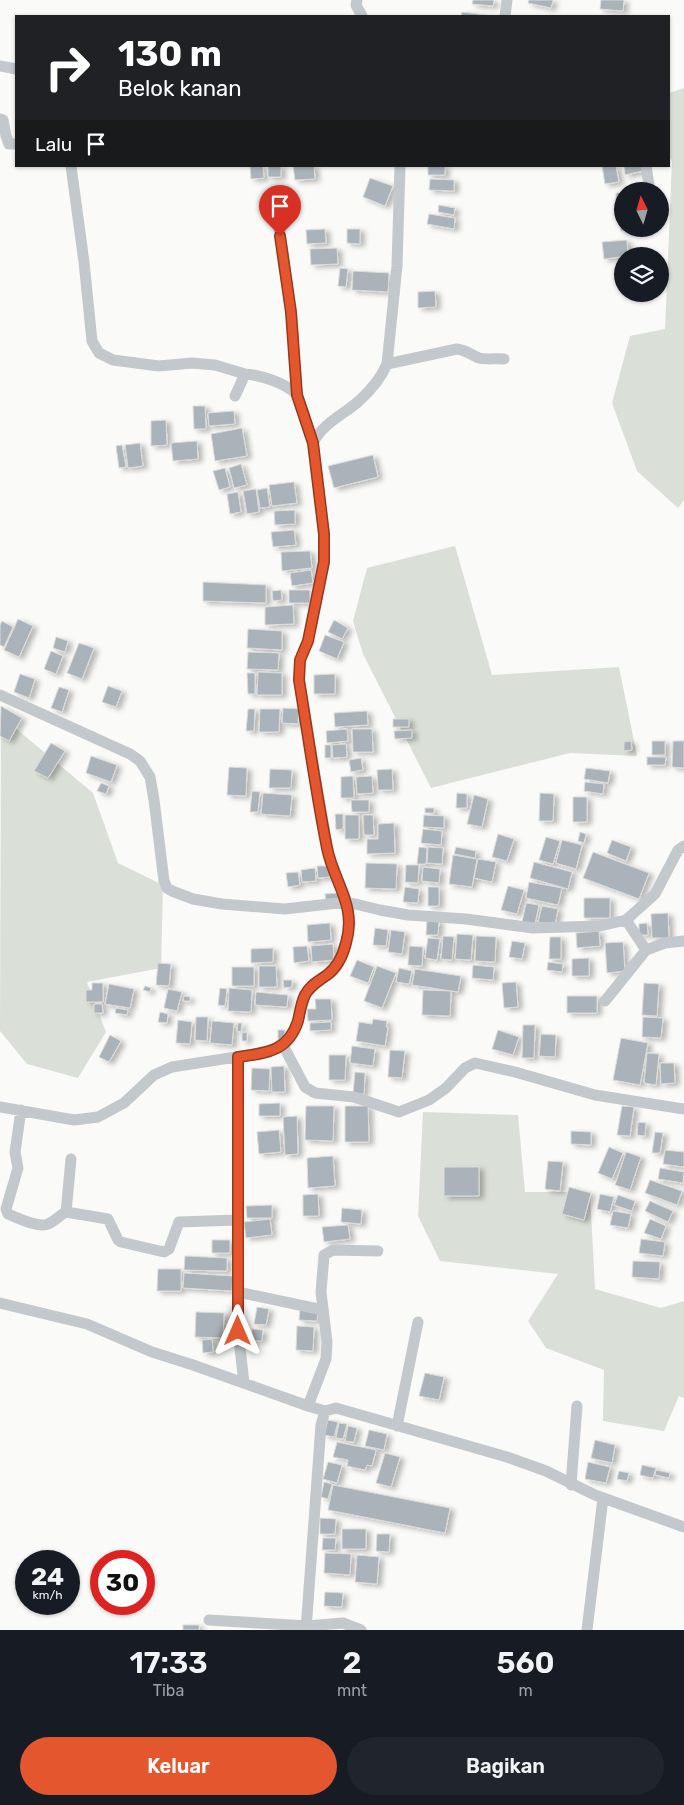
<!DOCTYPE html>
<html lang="id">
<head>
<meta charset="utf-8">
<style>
	:root { --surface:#171b24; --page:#20242c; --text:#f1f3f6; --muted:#9ea1a6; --accent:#e4572e }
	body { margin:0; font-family:Rubik,sans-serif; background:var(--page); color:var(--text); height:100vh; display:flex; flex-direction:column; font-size:19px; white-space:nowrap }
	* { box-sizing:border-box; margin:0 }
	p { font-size:16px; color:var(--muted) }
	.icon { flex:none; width:28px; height:28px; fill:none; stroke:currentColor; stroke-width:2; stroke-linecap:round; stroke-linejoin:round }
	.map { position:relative; height:1630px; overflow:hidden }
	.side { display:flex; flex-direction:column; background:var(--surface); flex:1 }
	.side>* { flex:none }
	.hud { position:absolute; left:15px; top:15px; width:655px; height:152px; border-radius:0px; box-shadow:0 1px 4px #0004; background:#202124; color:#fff; overflow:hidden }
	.needle { width:32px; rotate:355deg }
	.buttons { position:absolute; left:614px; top:182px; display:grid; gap:10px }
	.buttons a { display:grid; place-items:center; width:55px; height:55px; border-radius:50%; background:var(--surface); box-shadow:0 1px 4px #0004; font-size:25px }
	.speed { position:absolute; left:15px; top:1550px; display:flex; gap:10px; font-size:25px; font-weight:700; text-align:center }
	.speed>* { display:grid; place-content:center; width:65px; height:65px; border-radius:50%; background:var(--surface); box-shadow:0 1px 4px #0004; line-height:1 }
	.speed small { font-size:12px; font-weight:400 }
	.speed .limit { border:8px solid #d22; background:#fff; color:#111 }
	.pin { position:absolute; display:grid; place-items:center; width:42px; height:42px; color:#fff; margin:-51px -21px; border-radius:50% 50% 50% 0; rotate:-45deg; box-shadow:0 0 5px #0007 }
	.pin .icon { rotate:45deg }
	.me { position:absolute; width:55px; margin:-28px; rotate:0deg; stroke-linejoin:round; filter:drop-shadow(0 0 4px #0008) }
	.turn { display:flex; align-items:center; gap:18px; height:105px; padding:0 20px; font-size:22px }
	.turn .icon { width:65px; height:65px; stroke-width:2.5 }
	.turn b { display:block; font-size:35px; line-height:42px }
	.then { display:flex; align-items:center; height:48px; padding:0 20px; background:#0003; gap:10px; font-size:19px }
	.eta { display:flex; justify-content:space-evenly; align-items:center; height:85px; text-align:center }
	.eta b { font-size:30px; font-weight:600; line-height:35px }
	.button { display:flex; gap:10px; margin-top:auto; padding:10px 20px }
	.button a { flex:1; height:58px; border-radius:30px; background:var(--accent); color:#fff; font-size:20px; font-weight:600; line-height:58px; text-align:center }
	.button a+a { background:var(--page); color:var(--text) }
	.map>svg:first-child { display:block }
</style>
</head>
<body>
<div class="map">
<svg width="684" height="1630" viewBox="0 0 684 1630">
	<defs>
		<filter id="shadow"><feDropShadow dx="4.5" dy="2.5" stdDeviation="2.5" flood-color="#0004"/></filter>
	</defs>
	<rect width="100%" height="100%" fill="#fafaf8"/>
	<path fill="#dadfd7" d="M684,88V500L678,508L637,471L612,403L630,336L665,329L672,161L669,155V93Z
		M455,546L492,675L619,667L637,756L570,753L431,788L363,654L353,621L367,568Z
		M1,716L93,793L118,863L163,885L161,968L87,982L106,1032L78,1078L27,1064L0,1031Z
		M423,1112L518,1115L525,1192H590L595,1289L661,1308L684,1301V1398L679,1396L664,1431L603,1421L604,1370L546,1348L528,1321L558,1274L440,1261L418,1216Z"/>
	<path fill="#aab3b9" stroke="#dcdcda" filter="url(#shadow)" d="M473,0H494L493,6L472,4Z
		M529,0H553L551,8L528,3Z
		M601,0H624L623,11L600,9Z
		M462,12L493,16H461Z
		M250,166H263L264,178L251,179Z
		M268,166H281V177H268Z
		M293,166H314L315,179L295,180Z
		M428,166H445V175H428Z
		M602,166H616L619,182L605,184Z
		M624,166H642L643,171L625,175Z
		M370,178L393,186L385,206L363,197Z
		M430,179L454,180V191L429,190Z
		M616,193H622V211H616Z
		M439,205L455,208L454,215L438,212Z
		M429,214L455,218L454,229L427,224Z
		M620,215H622V229H642V230L621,231Z
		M325,229L326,243L307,244L306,230Z
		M347,229H360V244L347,243Z
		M627,240L628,256L604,259L602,242Z
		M337,248L338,264L311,265L310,249Z
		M340,268L348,269L346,287L338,286Z
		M353,271L389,273L388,292L352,290Z
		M435,291L436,307L418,308V292Z
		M193,406H205L206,429H194Z
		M234,411L235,424L209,426L208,413Z
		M166,420L167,445L151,446V421Z
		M242,428L247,456L215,461L211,434Z
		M197,441L198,459L173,461L171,443Z
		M140,443L143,466L128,468L125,445Z
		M122,445L126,467L119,468L116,446Z
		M373,455L378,477L334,488L328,466Z
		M241,464L247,485L234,488L229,468Z
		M225,468L230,487L219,490L213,471Z
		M294,482L297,503L272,506L269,485Z
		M267,488L270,507L260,508L257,490Z
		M256,489L259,512L247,514L243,491Z
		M238,492L241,512L230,514L227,494Z
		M295,510V524L275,525L274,511Z
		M294,530L296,545L273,547L271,532Z
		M310,551L312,568L282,571L281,552Z
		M311,570L313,583L292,586L290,573Z
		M203,582L266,585V603L203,601Z
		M281,590L282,600L273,601L272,591Z
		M289,590H310V603H289Z
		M293,605L294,624L265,625V607Z
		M18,619L33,626L19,657L4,650Z
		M334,620L348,628L342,639L328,632Z
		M2,621L13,627L4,647L0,645V625Z
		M248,629L282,631V650L247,648Z
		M325,635L344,642L337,659L319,651Z
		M56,637L68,641L65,652L53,648Z
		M79,643L94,648L82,679L67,673Z
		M51,651L63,656L56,674L44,669Z
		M248,652L279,653L278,670L247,669Z
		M258,672L282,673V695H257Z
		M247,673H255V694H248Z
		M20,674L35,679L29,698L14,692Z
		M335,674V694H314V675Z
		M108,686L122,691L116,707L102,702Z
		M59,687L69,690L62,712L51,708Z
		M1,706L22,718L9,741L0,736Z
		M283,708L299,709L298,724L282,723Z
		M248,709H255L254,731H246Z
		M260,709H280L279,732H259Z
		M367,711L368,725L335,727L334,713Z
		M393,719H409V727H393Z
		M347,729L348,741L327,743L326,731Z
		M352,729H372L373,752H353Z
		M412,730V738L395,739L394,731Z
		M631,741L632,750L624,751V742Z
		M652,741H665V755H652Z
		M673,741H684V768L672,767Z
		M51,743L65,751L48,778L34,771Z
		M346,744L347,757L333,758L332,745Z
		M325,745H331V758H325Z
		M91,756L117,765L111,782L86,773Z
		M647,757H666L665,765H647Z
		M361,758L363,770L351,772L349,760Z
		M229,767L247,768L246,796L227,795Z
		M586,768L610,771L608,783L584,779Z
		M270,769L292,770L291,788H269Z
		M392,769L393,790H378L377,770Z
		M353,776L354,798H341V777Z
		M372,776L373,793L357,794L356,777Z
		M585,782L604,784L603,794L584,791Z
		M101,783L109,786L106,794L97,791Z
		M252,791L260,792L258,812H250Z
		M263,793L292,795L290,816L261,814Z
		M457,793L467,794V808H456Z
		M540,793L554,794L553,821H539Z
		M474,795L488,799L482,827L467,824Z
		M573,797H587V822H573Z
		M351,800H369V812H352Z
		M425,808H434V813H425Z
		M335,814H343V829L336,830Z
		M345,815H359V839H345Z
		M363,815H373L374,835H364Z
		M424,815L444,816V828L423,827Z
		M394,823L395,853L367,854V839H378V824Z
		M423,829L442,831L441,845L421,843Z
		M580,832L586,834L584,843L578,841Z
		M498,834L514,839L507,861L492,857Z
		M546,837L560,841L553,864L539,860Z
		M562,840L582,845L576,869L556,863Z
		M612,840L631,847L626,861L607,853Z
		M419,847L427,848L426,864H417Z
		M428,847L443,848L442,864L427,863Z
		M456,847L476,851L475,858L454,854Z
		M593,852L649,873L639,899L583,878Z
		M453,855L477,859L472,887L449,884Z
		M478,859L496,862L492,882L474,878Z
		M534,862L572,872L568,889L530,878Z
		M366,863L397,864L396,889L365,888Z
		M406,865H419L418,883L405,882Z
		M317,866H329L330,877L318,878Z
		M423,867L440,869L439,883L422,881Z
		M315,868L316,881L302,882L301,870Z
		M298,872L300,885L288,887L286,873Z
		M529,882L562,888L558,905L526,898Z
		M508,886L524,890L517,914L501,910Z
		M405,887L419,889L418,903L403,902Z
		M428,887H439V906H428Z
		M339,893V901H326L325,894Z
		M584,898H610V918H584Z
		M526,903L539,905L535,924L522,922Z
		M542,906L558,909L555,925L538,922Z
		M668,913L669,938H652L651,914Z
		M427,920H439L438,935H426Z
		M330,923L331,940L308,942L307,925Z
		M647,923L648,935H639V924Z
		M375,928L388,930L386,946L373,945Z
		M391,930L405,932L402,954L388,952Z
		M599,931L600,946L577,948L576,933Z
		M457,934L473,935L471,960L455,959Z
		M443,936L454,937L452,960L441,959Z
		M476,936L496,937L495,962L475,961Z
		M550,937H561V959H549Z
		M428,938L440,939L437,960L425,958Z
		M512,941L525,943L522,959L509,957Z
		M623,942L625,971L607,973L605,943Z
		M333,944L334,960L312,962L311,946Z
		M307,946L309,961L294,963L293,947Z
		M409,946L423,947L422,966L408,965Z
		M273,948V962L251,963V949Z
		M589,958V976H572V959Z
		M357,960L374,967L368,983L350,976Z
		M548,962L563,964L562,972L547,970Z
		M158,963L171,964L169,986L156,985Z
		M473,965L494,967L493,980L472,978Z
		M259,966H276L277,987H259Z
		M377,966L396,973L382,1008L364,1001Z
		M232,967H254V986H232Z
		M399,968L412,971L409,984L396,982Z
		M415,969L461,976L458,992L412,985Z
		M283,980H292V987L284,988Z
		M516,982L518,1007L504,1008L502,983Z
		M92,983H103V1002H86V990H92Z
		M644,983L659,984L657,1016L642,1015Z
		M109,984L134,989L130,1008L105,1004Z
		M145,986L151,988L150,992L143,990Z
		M220,988L227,989L225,1006L218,1005Z
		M229,988L252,990L251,1012L228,1011Z
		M168,989L182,992L177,1011L164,1008Z
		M423,990L451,991L450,1016L422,1015Z
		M256,992L288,995L287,1007L255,1005Z
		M184,996L190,997V1001H183Z
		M567,996H597V1013H567Z
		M315,999H331L332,1020L308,1021L307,1009H316Z
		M94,1004H102L103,1013H94Z
		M116,1008L128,1010L127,1015L115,1013Z
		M160,1012L168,1014L167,1023L158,1022Z
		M196,1017H208L207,1041L195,1040Z
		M643,1017L663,1018L661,1038L642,1037Z
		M373,1019L387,1021L386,1027H388L385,1046L356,1041L359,1022L372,1024Z
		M178,1020L192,1022L190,1044L176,1043Z
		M212,1021L234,1023L232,1045L210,1043Z
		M331,1022V1030L310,1031V1023Z
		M238,1023H242L241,1032L237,1031Z
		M523,1025H535L534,1058H522Z
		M278,1030H285V1040L278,1041Z
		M498,1030L519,1037L513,1055L492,1049Z
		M247,1032V1041H242V1033Z
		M541,1034L556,1035L555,1057L539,1056Z
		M110,1035L121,1041L109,1062L99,1057Z
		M621,1038L648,1043L640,1085L613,1080Z
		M352,1046L375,1049L373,1066L350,1063Z
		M390,1050L405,1051L402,1078L388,1077Z
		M647,1053L659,1054L656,1085L644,1083Z
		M329,1055H346L345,1080H329Z
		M660,1063H674L675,1083L661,1084Z
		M284,1066L285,1092H272L271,1067Z
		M252,1068L270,1069L269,1091L251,1090Z
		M355,1072L365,1073L364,1094H353Z
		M280,1103V1116H259V1104Z
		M306,1106H334L333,1141L305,1140Z
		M345,1106H368L369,1142H345Z
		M622,1106L634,1107L630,1136L617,1135Z
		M297,1116L298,1154L285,1155L283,1117Z
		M638,1122L646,1123L645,1136L637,1135Z
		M279,1130L281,1152L259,1154L257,1132Z
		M571,1131L591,1132V1145L571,1144Z
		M655,1132L663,1133L660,1153H652Z
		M609,1147L623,1153L612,1179L598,1173Z
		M665,1150L684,1152V1167L663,1164Z
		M626,1152L641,1157L630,1190L615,1185Z
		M333,1156L335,1186L308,1188L307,1158Z
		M548,1161L563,1162L560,1191L545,1189Z
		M444,1167H479V1196H444Z
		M660,1168L684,1172L683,1183L658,1179Z
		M650,1180L682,1191L677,1205L645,1193Z
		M569,1187L591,1193L584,1220L562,1214Z
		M318,1194L319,1216H303V1195Z
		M600,1194L614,1197L610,1212L597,1209Z
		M618,1195L635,1201L632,1211L614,1205Z
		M650,1201L673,1211L668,1222L645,1211Z
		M272,1205V1218H247L246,1206Z
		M342,1208L362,1210L361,1224L341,1222Z
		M613,1211L631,1214L628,1228L610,1225Z
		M270,1219L272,1235L246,1238L244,1222Z
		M650,1219L666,1226L661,1239L644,1233Z
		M348,1225L350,1239L324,1242L322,1227Z
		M641,1239L665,1242L663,1256L639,1253Z
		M212,1240H230V1253H212Z
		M185,1256L227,1258V1271L184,1270Z
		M633,1261L660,1262L659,1279L632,1277Z
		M158,1269H181V1291H157Z
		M184,1273L233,1276L232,1291L183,1288Z
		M257,1307L269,1309L266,1325L254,1324Z
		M300,1310L318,1311L317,1321L299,1320Z
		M196,1312L224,1313L223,1338L195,1337Z
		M297,1326L314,1327L313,1351L296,1350Z
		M252,1329L263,1330L262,1341L252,1340Z
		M212,1339L213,1352L203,1353L202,1340Z
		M425,1373L444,1377L439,1400L419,1396Z
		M328,1420L338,1422L334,1437L324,1435Z
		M339,1423L347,1424L343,1439L336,1438Z
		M348,1426L357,1428L354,1442L345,1441Z
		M369,1430L387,1434L384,1450L365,1446Z
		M595,1440L615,1445L612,1463L591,1458Z
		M337,1442L376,1450L372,1466L367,1465L365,1470L347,1466L348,1460L333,1457Z
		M385,1453L400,1457L391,1487L376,1483Z
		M328,1462L342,1465L337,1483L323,1479Z
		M588,1462L610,1467L606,1483L585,1479Z
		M642,1465L656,1468L653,1478L640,1475Z
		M656,1470L670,1473L669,1478L655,1475Z
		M619,1471L629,1473L627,1481L617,1479Z
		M324,1482L332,1484L328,1499L321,1497Z
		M333,1485L450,1508L445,1533L328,1510Z
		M320,1518L336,1519L335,1534H320Z
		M342,1529H366V1549H342Z
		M377,1534H390L389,1552L376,1551Z
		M323,1538H336L335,1550H322Z
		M325,1553L351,1554L350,1575L324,1573Z
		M357,1555L379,1557L377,1584L355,1582Z
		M325,1592L343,1593L342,1607L324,1606Z
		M183,1625H199V1630H183Z"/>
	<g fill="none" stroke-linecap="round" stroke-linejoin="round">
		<path stroke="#c3c8cc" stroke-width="11" d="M357,0L356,5L362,16
			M505,16L507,0
			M0,66L16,69
			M0,119L3,120L6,136L9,144H16
			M71,166L84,262L92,341L99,353L113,360L159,366L192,363L215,365L245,374
			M646,166L650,191
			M275,198L291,312L297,395
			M387,364L457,349C466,350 471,355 479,358C487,360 496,358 504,359
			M235,396L245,374C260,375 286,383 296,394C301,400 310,434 313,443
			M0,695L130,754L140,761L150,777L154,800L164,881L167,888L172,891L193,899L222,904L285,909L347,902L380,910L408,915L466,919L533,928L600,926L626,920L655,894L678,850L684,846
			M626,920L646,950
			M605,1001L646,950L665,943L684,941
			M283,1045L305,1087L315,1093L354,1097L399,1112L429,1100L446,1088L465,1068L475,1063L515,1072L595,1095L684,1109
			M238,1057V1331L244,1383
			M0,1107L74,1120L98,1117L124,1103L154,1075L172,1067L268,1052L283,1045L290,1038L297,1023L305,995L318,981L328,975L337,965L346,942L350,924L347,902L329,857L299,680L300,660L308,641L324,562V533L313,443C323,423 343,415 359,401C371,390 381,378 387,364L397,266L400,166
			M21,1110L15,1152L18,1168L6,1209L8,1214C17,1218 39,1228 48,1224C55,1221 60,1215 66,1212L108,1219L118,1240L121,1242L164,1252L169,1249L179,1222L237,1220
			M66,1212L71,1159
			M238,1292L323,1310
			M0,1303L87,1324L152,1352L193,1365L308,1406L325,1411L336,1408L507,1457L546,1471L595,1495L684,1527
			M308,1406L326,1359L327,1342L321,1292L324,1255L333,1250L378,1251
			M397,1426L418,1322
			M571,1485L577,1406
			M209,1620L307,1626L343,1623L361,1630
			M306,1630L321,1425L325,1411
			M587,1630L603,1498"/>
	</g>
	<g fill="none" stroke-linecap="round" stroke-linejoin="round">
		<defs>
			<path id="route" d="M238,1331V1057C266,1053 288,1052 298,1021C300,1012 301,1003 305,995C310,985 319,981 327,975C338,967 343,955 346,943C357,905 334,883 327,848C316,793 308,735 299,680L300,660L308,641L324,562V534L313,443L297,395L291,312L280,236"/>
		</defs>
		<use href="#route" stroke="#94391e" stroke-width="12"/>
		<use href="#route" stroke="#e4572e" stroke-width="9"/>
	</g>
</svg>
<div class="buttons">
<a><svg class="needle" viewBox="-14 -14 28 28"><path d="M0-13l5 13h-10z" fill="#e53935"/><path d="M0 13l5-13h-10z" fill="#9ea1a6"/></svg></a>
<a><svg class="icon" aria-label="layers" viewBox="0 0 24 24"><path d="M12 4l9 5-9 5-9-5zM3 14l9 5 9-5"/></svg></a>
</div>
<div class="speed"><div>24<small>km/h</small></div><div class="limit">30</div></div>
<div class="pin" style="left:280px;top:236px;background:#d93025"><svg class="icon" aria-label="arrive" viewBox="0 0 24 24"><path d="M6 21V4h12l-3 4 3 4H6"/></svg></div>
<svg class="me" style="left:238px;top:1331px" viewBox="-20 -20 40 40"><path d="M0-17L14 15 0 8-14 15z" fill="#e4572e" stroke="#fff" stroke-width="4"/></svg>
<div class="hud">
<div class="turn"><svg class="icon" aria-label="right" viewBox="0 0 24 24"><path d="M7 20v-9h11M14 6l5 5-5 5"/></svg><div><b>130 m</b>Belok kanan</div></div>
<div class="then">Lalu<svg class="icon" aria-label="arrive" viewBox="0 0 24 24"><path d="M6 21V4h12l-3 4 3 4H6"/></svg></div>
</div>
</div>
<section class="side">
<div class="eta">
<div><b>17:33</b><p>Tiba</p></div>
<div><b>2</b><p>mnt</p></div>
<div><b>560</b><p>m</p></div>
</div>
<div class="button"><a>Keluar</a><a>Bagikan</a></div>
</section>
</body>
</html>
